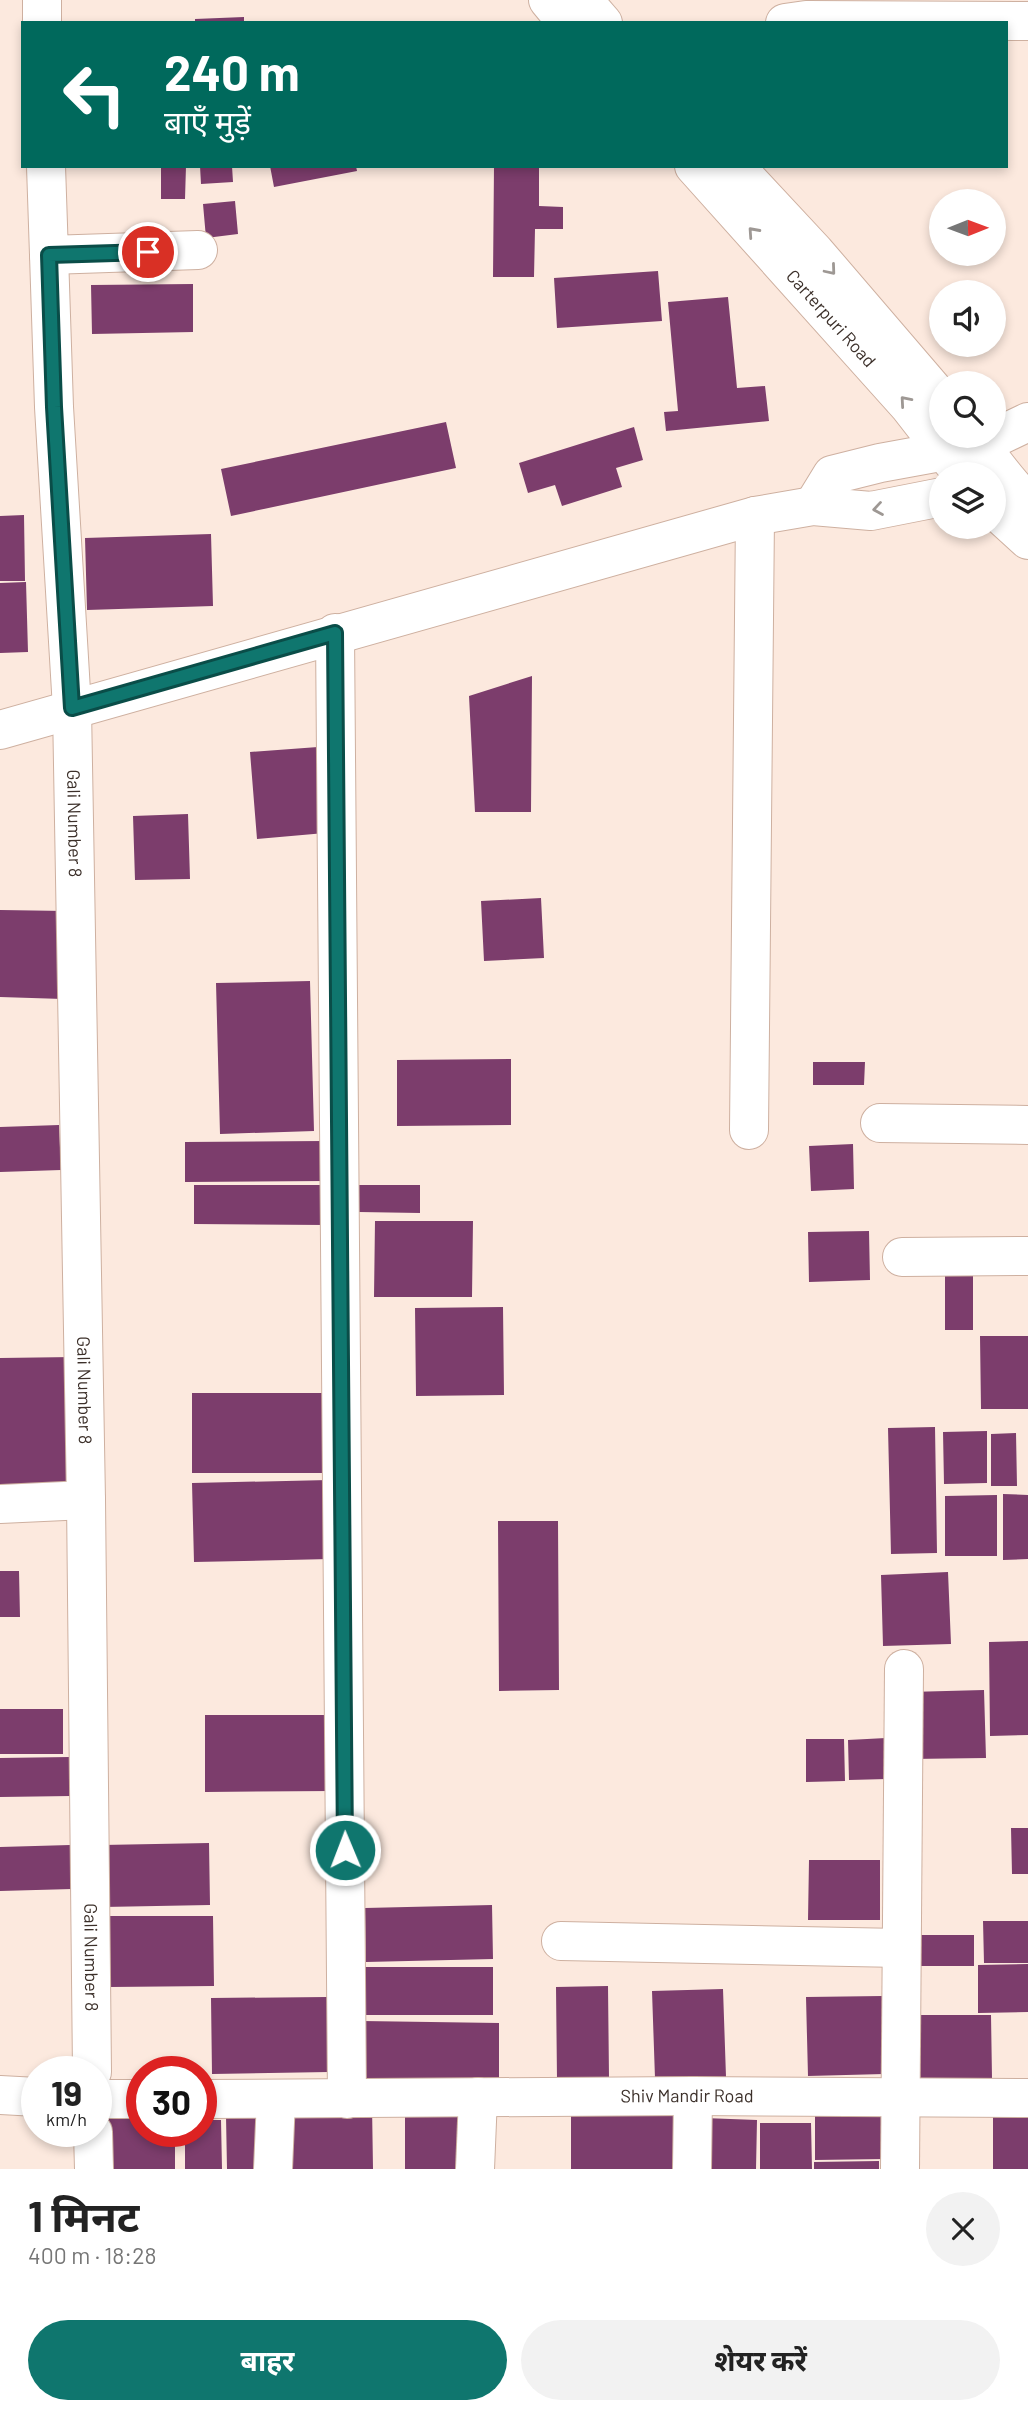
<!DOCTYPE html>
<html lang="hi">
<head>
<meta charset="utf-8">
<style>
	:root { --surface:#fff; --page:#f2f2f2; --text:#222; --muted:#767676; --accent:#0f766e }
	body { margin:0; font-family:Barlow,"Noto Sans Devanagari",sans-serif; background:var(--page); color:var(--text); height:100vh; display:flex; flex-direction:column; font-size:26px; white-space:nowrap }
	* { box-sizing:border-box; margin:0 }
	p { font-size:23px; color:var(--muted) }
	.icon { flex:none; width:38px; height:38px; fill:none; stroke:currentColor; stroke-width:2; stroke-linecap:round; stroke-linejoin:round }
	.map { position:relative; height:2169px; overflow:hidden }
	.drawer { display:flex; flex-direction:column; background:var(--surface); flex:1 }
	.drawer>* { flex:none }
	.banner { position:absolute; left:21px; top:21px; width:987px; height:147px; border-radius:0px; box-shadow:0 4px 10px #0003; background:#00695c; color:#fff; overflow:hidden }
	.needle { width:46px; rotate:89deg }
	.fabs { position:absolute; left:929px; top:189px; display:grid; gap:14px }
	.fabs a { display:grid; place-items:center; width:77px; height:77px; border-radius:50%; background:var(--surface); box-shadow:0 4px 10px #0003; font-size:35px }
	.speed { position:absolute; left:21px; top:2056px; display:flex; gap:14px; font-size:35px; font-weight:700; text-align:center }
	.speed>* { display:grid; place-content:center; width:91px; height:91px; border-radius:50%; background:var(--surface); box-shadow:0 4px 10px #0003; line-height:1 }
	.speed small { font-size:18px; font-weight:400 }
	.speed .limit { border:10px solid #d22; background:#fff; color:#111 }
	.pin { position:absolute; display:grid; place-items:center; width:60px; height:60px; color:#fff; margin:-30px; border:4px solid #fff; border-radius:50%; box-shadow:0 2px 7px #0007 }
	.me { position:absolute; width:77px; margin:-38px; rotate:359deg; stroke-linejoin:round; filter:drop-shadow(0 0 5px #0008) }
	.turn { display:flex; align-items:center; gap:24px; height:147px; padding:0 28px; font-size:32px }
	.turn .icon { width:91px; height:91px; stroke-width:2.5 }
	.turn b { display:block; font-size:49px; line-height:60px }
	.round { display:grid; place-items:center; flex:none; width:74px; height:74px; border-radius:37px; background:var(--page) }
	.head { display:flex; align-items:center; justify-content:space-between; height:119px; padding:0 28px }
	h1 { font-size:42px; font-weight:700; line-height:52px }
	.primary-button { display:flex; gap:14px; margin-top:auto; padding:14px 28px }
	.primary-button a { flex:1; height:80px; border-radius:42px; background:var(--accent); color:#fff; font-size:28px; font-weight:700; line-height:80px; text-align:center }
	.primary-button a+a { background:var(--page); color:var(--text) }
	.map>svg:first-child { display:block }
</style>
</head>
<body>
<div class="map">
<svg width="1028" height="2169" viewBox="0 0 1028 2169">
	<rect width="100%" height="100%" fill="#fce9de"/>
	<path fill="#7c3d6c" d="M244,17V23H195V19Z
		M161,166H186L185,199H161Z
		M200,166H232L233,182L201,184Z
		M270,166H356L357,171L274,187Z
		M494,166H539V206L563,207V229H535L534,277H493Z
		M235,201L238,234L206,238L203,204Z
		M658,271L662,321L557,328L554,278Z
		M193,284V332L92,334L91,285Z
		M728,297L737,388L765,386L769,421L666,431L664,412L678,411L668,302Z
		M446,422L456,468L231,516L221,469Z
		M634,427L643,460L616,468L622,487L562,506L555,485L528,493L519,463Z
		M24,515L25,581H0V516Z
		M211,534L213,606L87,610L85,538Z
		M26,582L28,652L0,653V583Z
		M532,676L531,812H475L469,696Z
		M318,747L325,833L257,839L250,752Z
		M188,814L190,879L135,880L133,816Z
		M541,898L544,958L484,961L481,901Z
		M0,910L66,911L63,999L0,997Z
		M310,981L314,1131L220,1134L216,983Z
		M511,1059V1125L397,1126V1060Z
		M813,1062H865L864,1085H813Z
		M59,1125L61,1170L0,1172V1127Z
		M324,1141V1181L185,1182V1142Z
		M853,1144L854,1189L811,1191L809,1146Z
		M194,1185H326V1225L194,1224Z
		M359,1185H420V1213L359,1212Z
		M375,1221H473L472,1297H374Z
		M869,1231L870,1280L809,1282L808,1232Z
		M973,1275V1330H945V1276Z
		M503,1307L504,1395L416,1396L415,1308Z
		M980,1336H1028V1409H981Z
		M74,1357L76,1494L0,1495V1358Z
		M192,1393H323L324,1473H192Z
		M935,1427L937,1553L891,1554L888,1428Z
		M987,1431V1483L944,1484L943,1432Z
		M1016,1433L1017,1486H991V1434Z
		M329,1480L330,1559L194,1562L192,1483Z
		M1003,1494L1028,1495V1559L1003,1560Z
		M997,1495V1556H945V1496Z
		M498,1521H558L559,1690L499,1691Z
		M0,1571H19L20,1617H0Z
		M948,1572L951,1644L883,1646L881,1575Z
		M1028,1641V1735L990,1736L989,1642Z
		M984,1690L986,1758L910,1759L909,1692Z
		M0,1709H63V1754H0Z
		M205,1715H332L333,1791L205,1792Z
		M886,1738L887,1779L849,1780L848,1740Z
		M806,1739H844L845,1781L806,1782Z
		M70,1757L71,1796L0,1797V1758Z
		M1011,1828H1028V1874H1012Z
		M209,1843L210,1905L103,1907L102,1845Z
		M70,1845L72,1889L0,1891V1847Z
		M809,1860H880V1920H808Z
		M492,1905L493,1959L366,1962L365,1908Z
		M110,1916H213L214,1986L110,1987Z
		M983,1921H1028V1963H984Z
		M911,1935H974V1966H911Z
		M1028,1964V2012L978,2013V1965Z
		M361,1967H493V2015H361Z
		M608,1986L609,2078L557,2079L556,1987Z
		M723,1989L726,2077L655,2078L652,1991Z
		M883,1996L884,2074L808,2076L806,1997Z
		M328,1997L329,2072L212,2074L211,1998Z
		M919,2015H991L992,2078H919Z
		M362,2021L499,2023V2081L361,2079Z
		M372,2105L373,2169H287L286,2106Z
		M405,2105H470L471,2169H405Z
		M571,2112L681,2113L680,2169H571Z
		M815,2114H885V2159L815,2160Z
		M268,2115V2169H227L226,2116Z
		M993,2115H1028V2169H993Z
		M704,2118L757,2120L756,2169H703Z
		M109,2119H142V2132H175V2169H109Z
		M201,2120H221L222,2169H185V2132H201Z
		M760,2123H811L812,2169H760Z
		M879,2161V2169H814V2162Z"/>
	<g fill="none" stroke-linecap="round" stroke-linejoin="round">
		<defs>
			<g id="minor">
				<path d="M42,0V23"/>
				<path d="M785,23L806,20L1028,21"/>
				<path d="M46,166L49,255L198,250"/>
				<path id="s1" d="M49,255L54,407L72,708L86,1500L92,2072"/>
				<path d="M813,506L832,475L880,463L973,446"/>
				<path d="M335,633L347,2099"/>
				<path d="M0,730L755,516L813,506L871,511L942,497"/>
				<path d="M880,1123L1028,1125"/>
				<path d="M749,1130L755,516"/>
				<path d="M902,1257L1028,1256"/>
				<path d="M0,1504L86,1500"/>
				<path d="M561,1941L900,1948"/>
				<path d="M0,2095L37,2097"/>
				<path d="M96,2099H142"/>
				<path id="s2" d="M201,2099L693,2096L1028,2098"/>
				<path d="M93,2132L94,2169"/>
				<path d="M273,2169L276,2099"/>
				<path d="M475,2169L478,2097"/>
				<path d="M692,2169L693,2096"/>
				<path d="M900,2169L904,1669"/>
			</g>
			<g id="major">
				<path d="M548,0L567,23"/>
				<path d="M583,0L603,23"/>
				<path id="s3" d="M694,166L909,406L962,474"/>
				<path d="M735,166L815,252L942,400"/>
				<path d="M972,436C992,458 1006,483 1028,502"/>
				<path d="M980,445L1028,422"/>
				<path d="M994,509L1028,540"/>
			</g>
		</defs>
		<use href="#minor" stroke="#ceb0a0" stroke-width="40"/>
		<use href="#major" stroke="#ceb0a0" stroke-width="40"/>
		<use href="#minor" stroke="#fff" stroke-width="38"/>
		<use href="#major" stroke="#fff" stroke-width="38"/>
	</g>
	<defs><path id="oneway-chevron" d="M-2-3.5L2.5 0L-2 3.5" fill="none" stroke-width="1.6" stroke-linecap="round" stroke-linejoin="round" transform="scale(1.75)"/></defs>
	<g stroke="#9e9894">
		<use href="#oneway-chevron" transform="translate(753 232) rotate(-132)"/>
		<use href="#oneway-chevron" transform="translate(831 270) rotate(50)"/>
		<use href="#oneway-chevron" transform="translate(905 401) rotate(-131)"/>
		<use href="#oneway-chevron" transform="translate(878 509) rotate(171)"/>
	</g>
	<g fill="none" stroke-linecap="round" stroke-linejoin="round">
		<defs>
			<path id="route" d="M148,252L49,255L54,407L72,708L335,633L345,1850"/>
		</defs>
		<use href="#route" stroke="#0a4d48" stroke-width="18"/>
		<use href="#route" stroke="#0f766e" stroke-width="12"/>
	</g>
	<g text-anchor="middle" stroke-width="7" stroke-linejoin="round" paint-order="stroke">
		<g font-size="18" fill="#3c302a" stroke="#fce9de">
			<text dy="6" stroke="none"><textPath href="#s3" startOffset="205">Carterpuri Road</textPath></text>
			<text dy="6" stroke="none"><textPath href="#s1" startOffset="569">Gali Number 8</textPath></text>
			<text dy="6" stroke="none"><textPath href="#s1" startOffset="1136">Gali Number 8</textPath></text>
			<text dy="6" stroke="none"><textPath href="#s1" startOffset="1703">Gali Number 8</textPath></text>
			<text dy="6" stroke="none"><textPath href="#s2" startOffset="486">Shiv Mandir Road</textPath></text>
		</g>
	</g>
</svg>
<div class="fabs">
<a><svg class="needle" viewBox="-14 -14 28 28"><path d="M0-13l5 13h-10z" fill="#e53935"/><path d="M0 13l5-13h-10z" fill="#767676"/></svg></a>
<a><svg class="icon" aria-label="sound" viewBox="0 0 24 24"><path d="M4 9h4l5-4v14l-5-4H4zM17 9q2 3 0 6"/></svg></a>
<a><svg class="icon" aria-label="search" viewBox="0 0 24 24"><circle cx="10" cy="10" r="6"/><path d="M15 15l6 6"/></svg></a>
<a><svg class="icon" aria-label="layers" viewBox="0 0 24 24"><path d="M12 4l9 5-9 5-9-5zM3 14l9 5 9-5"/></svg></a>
</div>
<div class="speed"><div>19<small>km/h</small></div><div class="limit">30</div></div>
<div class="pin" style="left:148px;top:252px;background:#d93025"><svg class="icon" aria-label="arrive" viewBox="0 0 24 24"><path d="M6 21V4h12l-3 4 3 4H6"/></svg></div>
<svg class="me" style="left:345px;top:1850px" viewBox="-20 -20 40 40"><circle r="17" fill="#0f766e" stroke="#fff" stroke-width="3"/><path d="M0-11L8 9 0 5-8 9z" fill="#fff"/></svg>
<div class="banner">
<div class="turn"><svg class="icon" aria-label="left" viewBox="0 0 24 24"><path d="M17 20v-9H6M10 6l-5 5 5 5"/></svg><div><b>240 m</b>बाएँ मुड़ें</div></div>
</div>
</div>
<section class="drawer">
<div class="head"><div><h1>1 मिनट</h1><p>400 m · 18:28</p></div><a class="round"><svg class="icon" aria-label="close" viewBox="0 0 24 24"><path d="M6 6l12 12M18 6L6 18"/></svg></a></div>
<div class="primary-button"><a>बाहर</a><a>शेयर करें</a></div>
</section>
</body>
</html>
